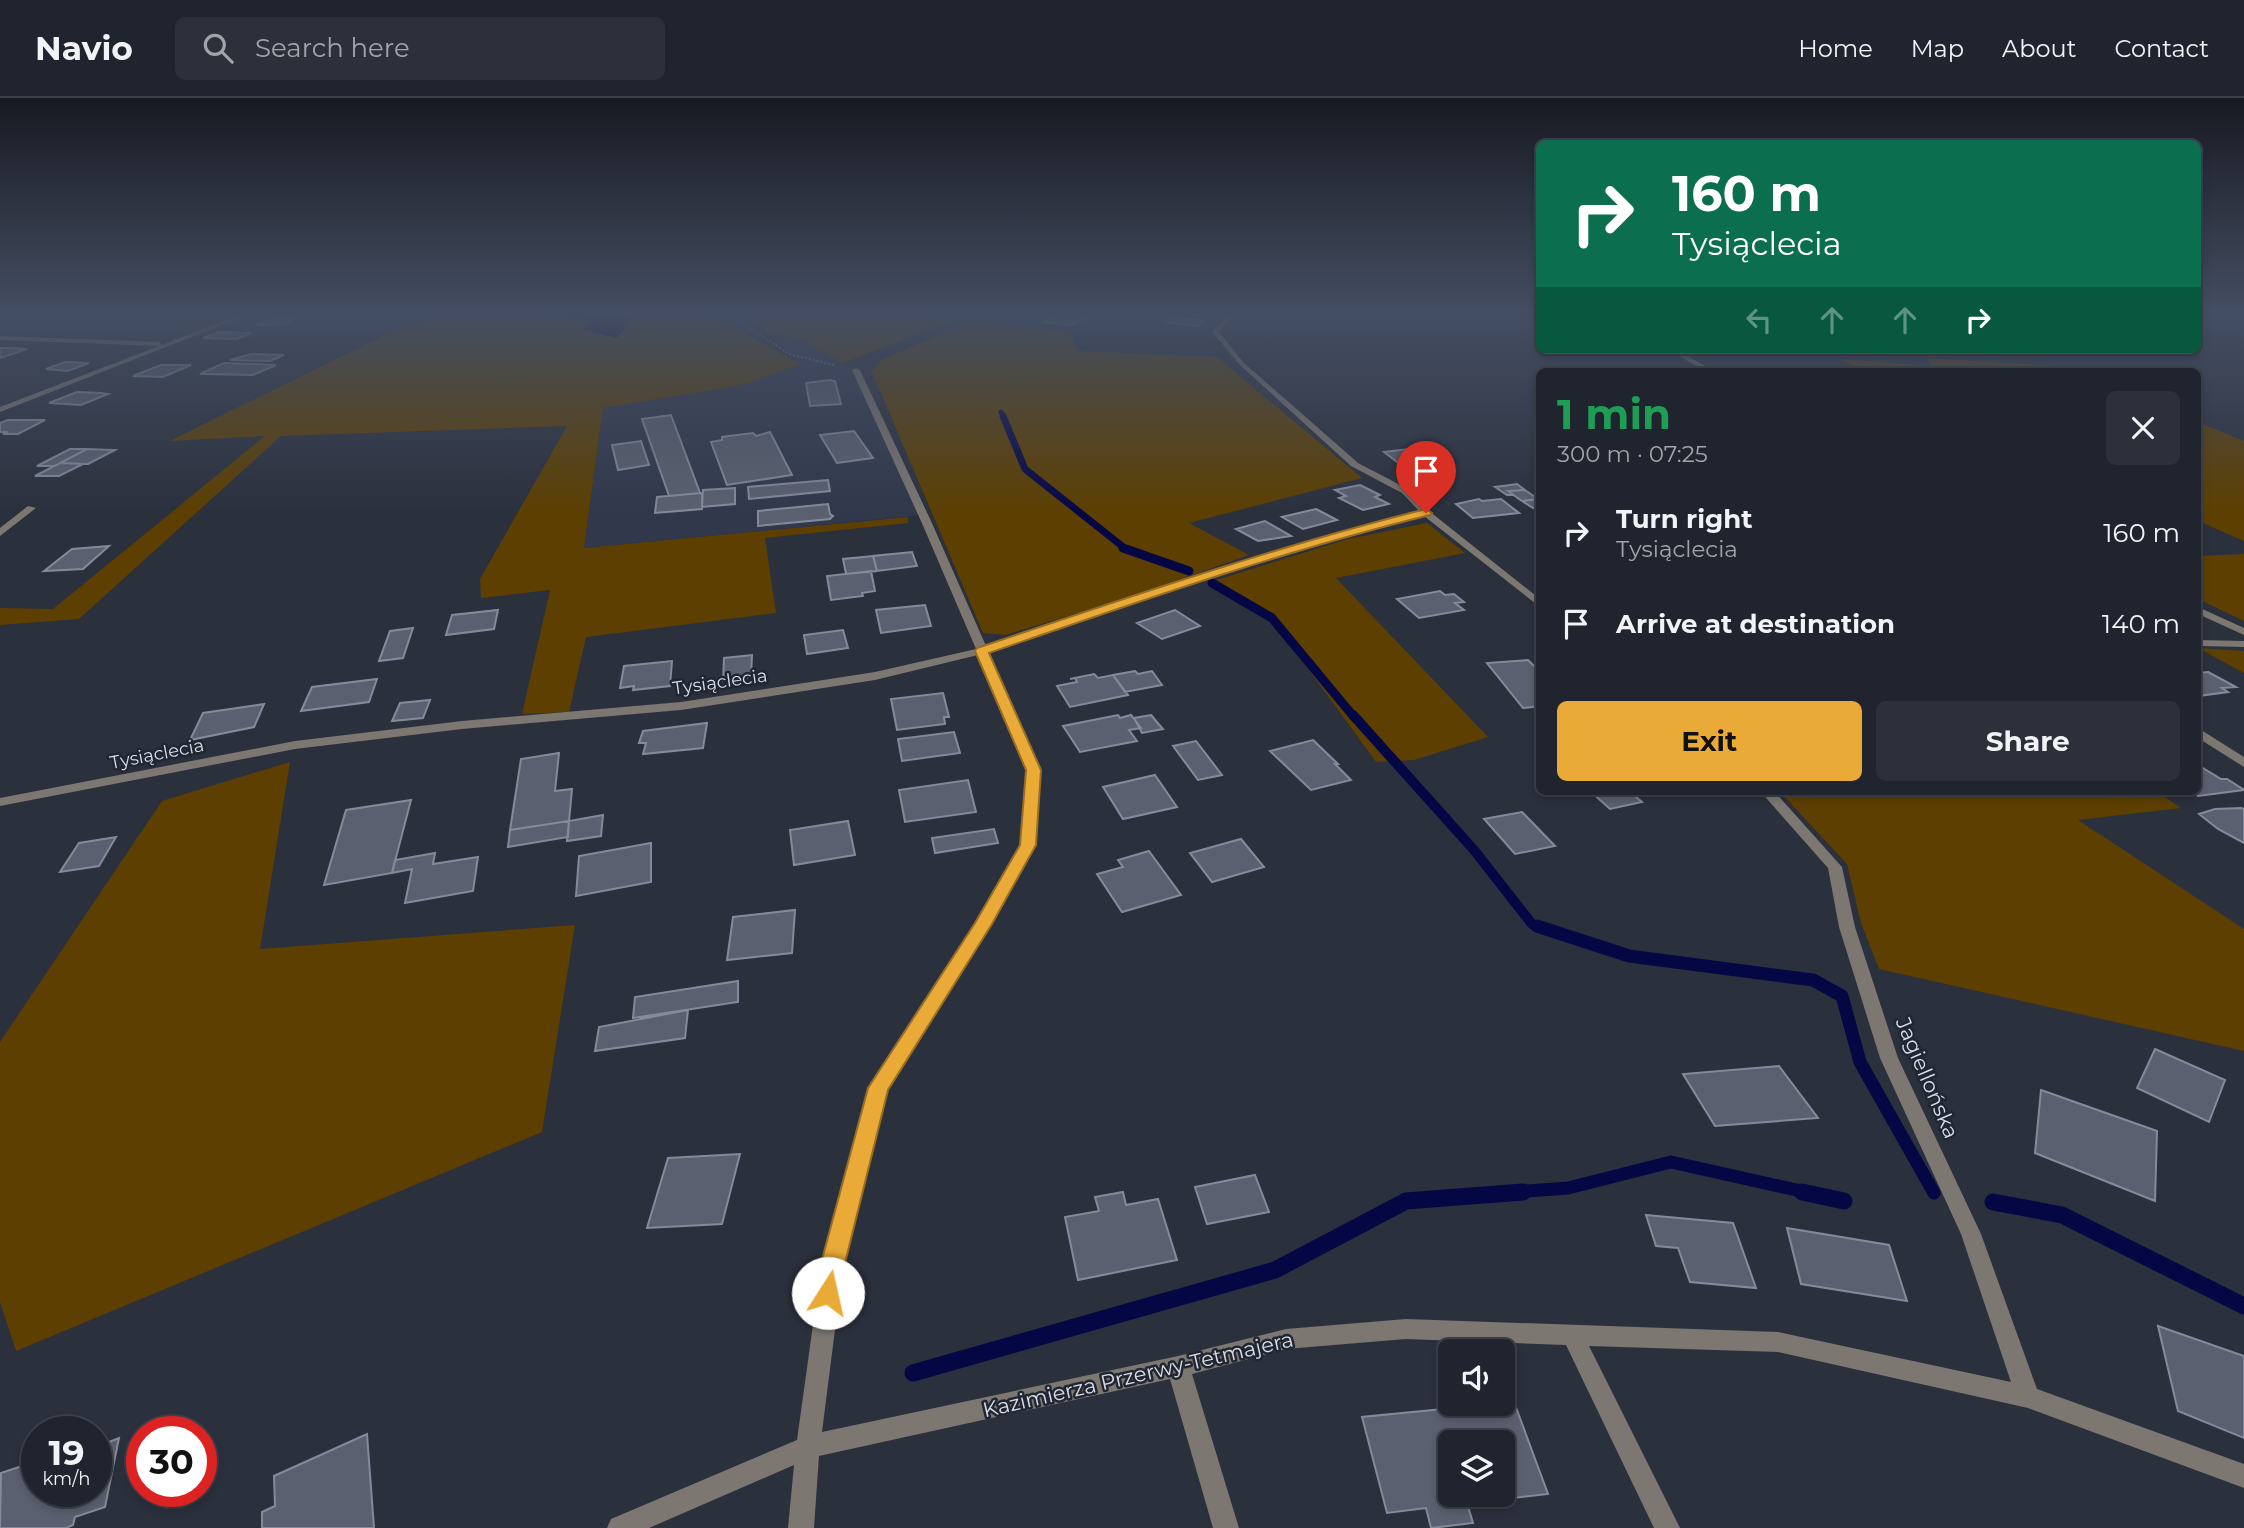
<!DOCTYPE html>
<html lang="en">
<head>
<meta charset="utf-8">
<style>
	:root { --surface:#20242e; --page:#2d303a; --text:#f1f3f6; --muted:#a2a4aa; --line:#3d414a; --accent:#eaaa38 }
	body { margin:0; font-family:Montserrat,sans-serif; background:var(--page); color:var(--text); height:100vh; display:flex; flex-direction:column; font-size:26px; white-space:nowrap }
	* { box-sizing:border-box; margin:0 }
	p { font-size:23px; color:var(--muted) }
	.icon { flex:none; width:38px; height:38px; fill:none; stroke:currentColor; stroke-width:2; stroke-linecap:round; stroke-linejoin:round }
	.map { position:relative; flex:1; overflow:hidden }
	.panel { position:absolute; left:1536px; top:270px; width:665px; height:427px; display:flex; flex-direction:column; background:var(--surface); border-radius:10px; box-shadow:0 4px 10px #0003,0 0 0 2px var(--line) }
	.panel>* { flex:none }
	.top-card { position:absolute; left:1536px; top:42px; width:665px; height:214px; border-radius:10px; box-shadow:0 4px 10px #0003,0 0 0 2px var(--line); background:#0b6e4f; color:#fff; overflow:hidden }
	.tools { position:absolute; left:1438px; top:1241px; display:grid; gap:14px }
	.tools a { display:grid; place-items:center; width:77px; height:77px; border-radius:10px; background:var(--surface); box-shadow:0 4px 10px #0003,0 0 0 2px var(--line); font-size:35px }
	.speed { position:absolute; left:21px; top:1318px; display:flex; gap:14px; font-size:35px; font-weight:700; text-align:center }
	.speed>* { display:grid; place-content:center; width:91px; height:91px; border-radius:50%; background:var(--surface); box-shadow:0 4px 10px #0003,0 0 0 2px var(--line); line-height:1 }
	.speed small { font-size:18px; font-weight:400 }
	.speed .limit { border:10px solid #d22; background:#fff; color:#111 }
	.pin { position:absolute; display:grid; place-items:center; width:60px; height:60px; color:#fff; margin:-72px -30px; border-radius:50% 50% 50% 0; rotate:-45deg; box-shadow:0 0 7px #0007 }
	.pin .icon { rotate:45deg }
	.me { position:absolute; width:77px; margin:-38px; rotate:10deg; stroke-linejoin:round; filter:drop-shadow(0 0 5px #0008) }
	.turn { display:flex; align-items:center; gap:24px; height:147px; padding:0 21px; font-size:32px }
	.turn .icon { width:91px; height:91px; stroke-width:2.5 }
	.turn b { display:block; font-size:49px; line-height:60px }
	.lanes { display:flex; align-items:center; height:66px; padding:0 21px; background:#0003; justify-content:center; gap:35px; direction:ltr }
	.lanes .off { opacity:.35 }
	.round { display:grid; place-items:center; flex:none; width:74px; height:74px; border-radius:10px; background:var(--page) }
	.head { display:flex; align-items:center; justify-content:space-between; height:119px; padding:0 21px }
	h1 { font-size:42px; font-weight:700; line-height:52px; color:#1e9e55 }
	.action { display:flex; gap:14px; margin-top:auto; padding:14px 21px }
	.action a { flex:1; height:80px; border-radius:10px; background:var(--accent); color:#111; font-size:28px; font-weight:700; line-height:80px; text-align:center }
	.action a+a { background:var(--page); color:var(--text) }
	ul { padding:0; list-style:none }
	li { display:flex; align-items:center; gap:21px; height:91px; padding:0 21px }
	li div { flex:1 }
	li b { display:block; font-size:26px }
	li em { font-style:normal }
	header { display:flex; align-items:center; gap:42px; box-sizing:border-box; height:98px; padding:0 35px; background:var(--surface); border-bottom:2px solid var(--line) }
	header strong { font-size:33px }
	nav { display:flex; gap:38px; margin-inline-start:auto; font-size:24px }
	.search { width:490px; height:63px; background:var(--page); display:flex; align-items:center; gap:18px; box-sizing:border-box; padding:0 24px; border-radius:10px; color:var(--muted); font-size:26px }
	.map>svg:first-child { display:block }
</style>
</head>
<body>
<header>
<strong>Navio</strong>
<div class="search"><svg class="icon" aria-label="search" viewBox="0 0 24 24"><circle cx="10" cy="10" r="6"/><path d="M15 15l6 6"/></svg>Search here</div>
<nav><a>Home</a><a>Map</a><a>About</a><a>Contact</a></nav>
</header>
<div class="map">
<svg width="2244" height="1430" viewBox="0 0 2244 1430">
	<rect width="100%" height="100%" fill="#2b303d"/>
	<path fill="#31384b" d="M767,234L796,240L856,272L923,417L584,450L603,310L742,287L801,267Z"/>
	<path fill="#5d3f01" d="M910,214L953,222L843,265L797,240L767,234L746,215Z
		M442,215H705L801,266L742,287L603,310L584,450L908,419V425L765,440L776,515L586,539L569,614L522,616L550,492L481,500L480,481L567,328L281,338L79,521L0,527V510L53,511L265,338L170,343L385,237Z
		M970,224L1069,235L1078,253L1217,259L1362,380L1189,425L1249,457L1127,500L1005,537L983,535L872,274L879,263Z
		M1927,260L2070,269L2079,273H1866L1839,261L1932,268Z
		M2198,324L2244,343V443L2198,423Z
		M1427,425L1465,455L1336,480L1488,639L1414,662L1376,664L1274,524L1207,485L1348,441Z
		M2244,456V523L2198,501V458Z
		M2198,550L2244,553V575Z
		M290,664L260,851L575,827L542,1034L16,1253L0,1204V944L162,703Z
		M1779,693H2156L2181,710L2078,722L2244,831V953L1879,871L1861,825L1847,766Z"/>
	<path fill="#050745" d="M553,214L623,215L630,223L617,240L583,232L587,222L538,217Z"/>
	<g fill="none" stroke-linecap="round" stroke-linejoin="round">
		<path stroke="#050745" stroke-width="5" d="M1001,314L1004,320"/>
		<path stroke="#050745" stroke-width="7" d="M1003,318L1025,371L1127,452"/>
		<path stroke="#050745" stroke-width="9" d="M1123,450L1189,473
			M1212,485L1272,520L1354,619"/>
		<path stroke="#050745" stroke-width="10" d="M1353,617L1474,752L1532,826L1543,830"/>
		<path stroke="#050745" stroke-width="13" d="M1537,828L1629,858L1813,882L1842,898L1860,964L1934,1095
			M1501,1095L1568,1090L1671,1064L1810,1095"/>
		<path stroke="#050745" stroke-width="17" d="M1802,1094L1844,1103
			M1993,1104L2062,1117L2244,1208
			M913,1275L1275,1172L1406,1103L1523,1094"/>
	</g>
	<path fill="#5a606f" stroke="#848a9b" stroke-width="2" fill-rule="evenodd" d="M1063,214H1096L1072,227L1044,224Z
		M280,218L300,219L284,226L256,227Z
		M1172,220L1204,222L1199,228L1167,225Z
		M219,234L251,235L236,241L203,240Z
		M0,250H12L27,251L0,260Z
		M251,256L284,257L270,263L230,262Z
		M65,264L89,265L68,273L46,271Z
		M224,265L251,266L276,267L253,277L200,276Z
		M161,267H191L163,279L133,278Z
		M830,282L835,283L841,306L810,308L806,285Z
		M77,294L101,295L108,296L81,307L49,305Z
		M671,317L700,395L669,398L642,321Z
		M8,322H45L18,336H3L8,334H0V325Z
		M854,333L873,360L837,365L820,337Z
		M770,334L792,377L727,387L711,344L722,342V339L753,335L756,338Z
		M641,343L649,367L618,372L612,347Z
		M70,351H87L55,368H37Z
		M87,351L115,352L88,366L60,365Z
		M1409,351L1426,364L1401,367L1384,354Z
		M60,365L83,366L59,378H35Z
		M828,382L830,393L749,401L748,389Z
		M1517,386L1525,392L1508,393L1513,397H1507L1495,389Z
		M1360,387L1380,397L1375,399L1389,406L1363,412L1339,400L1346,398L1335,392Z
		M735,390V406L702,409L703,392Z
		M1525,392L1538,401L1522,403L1508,393Z
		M702,395V411L655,415L657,399Z
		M1479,401L1482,403L1501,401L1519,415L1473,420L1456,406Z
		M1538,401L1540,409L1533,410L1522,403Z
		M828,406L830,416L833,418L830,421L758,428V413Z
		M1316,411L1337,422L1303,431L1282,419Z
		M1265,423L1291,438L1258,443L1236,431Z
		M109,448L83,471L44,473L72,451Z
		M912,454L917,468L877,473L873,458Z
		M873,458L877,473L846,476L843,461Z
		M871,473L875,493L862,495L863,498L831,502L827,478Z
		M1440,493L1445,497L1454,496L1464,504L1455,505L1464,512L1419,520L1397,501Z
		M925,507L931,528L881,535L876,512Z
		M498,512L494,531L446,537L452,517Z
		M1175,512L1200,528L1162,541L1137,525Z
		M413,530L403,560L379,563L390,533Z
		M843,532L848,550L807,556L804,537Z
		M752,557L751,579L723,583L724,560Z
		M1528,562L1540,574V608L1523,610L1487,565Z
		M672,563L670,588L633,592L634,588L620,590L624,568Z
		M1135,573L1138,576L1152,573L1162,587L1125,594L1113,577Z
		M2208,574L2236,589L2222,590L2228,594L2198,598V575Z
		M1094,576L1098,580L1113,577L1128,597L1070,609L1057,588L1077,584L1075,580L1070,581Z
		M377,581L369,604L301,613L312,589Z
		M943,595L949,619H944L945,626L897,632L891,601Z
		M430,602L423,620L392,623L400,605Z
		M264,606L254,629L190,642L203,615Z
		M1118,617L1120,620L1131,617L1141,630L1129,632L1137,643L1080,654L1063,628Z
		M1151,617L1163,631L1142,635L1134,620Z
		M707,625L703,650L643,656L646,645H639L643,633Z
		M954,634L960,655L902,663L898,641Z
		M1313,642L1338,666H1335L1351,682L1311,692L1270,653Z
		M1196,643L1222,677L1198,682L1173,648Z
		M559,655L555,693L572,691L569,723L510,732L521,661Z
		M2198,667L2221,681H2227L2244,692L2198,698L2190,693H2198Z
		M1155,677L1177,709L1123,721L1103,689Z
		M968,682L976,714L905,724L899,692Z
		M1590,693H1629L1642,704L1610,711Z
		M411,702L392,775L324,787L346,712Z
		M2241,710L2244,711V745L2218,731L2199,716L2215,711Z
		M1522,714L1555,748L1515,756L1484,721Z
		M603,717L601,738L567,743L569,723Z
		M569,723L568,739L508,749L510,732Z
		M848,723L855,757L794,767L790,732Z
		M994,731L998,745L935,755L932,740Z
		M116,739L99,768L60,774L79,745Z
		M1241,741L1264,769L1212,784L1190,755Z
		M651,745V784L576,798L579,758Z
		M1149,753L1181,797L1122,814L1097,776L1123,769L1118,762Z
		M435,755L433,766L478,759L473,793L405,805L412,771L392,775L395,762Z
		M795,812L792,855L727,862L733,819Z
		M738,883V904L633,920L635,899Z
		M688,912L685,940L595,953L599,929Z
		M2155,951L2225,982L2209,1024L2137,990Z
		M1779,968L1818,1020L1715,1028L1683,976Z
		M2041,992L2157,1033L2155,1103L2035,1055Z
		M740,1056L722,1126L647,1130L668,1060Z
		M1255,1077L1269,1114L1207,1126L1195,1089Z
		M1123,1094L1126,1107L1158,1101L1177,1162L1078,1182L1065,1119L1099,1113L1095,1099Z
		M1646,1117L1733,1125L1756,1190L1690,1184L1678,1150L1656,1148Z
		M1787,1130L1889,1147L1907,1203L1801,1186Z
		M2158,1228L2244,1258V1340L2178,1313Z
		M1514,1304L1548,1396L1467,1405L1473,1425L1431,1430L1426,1410L1387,1415L1362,1319ZM1451,1344H1503V1396H1451Z
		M367,1336L374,1430H262V1414L275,1408L274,1378Z
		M119,1340L105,1409L75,1419L73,1427L66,1430H0L1,1375L37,1363V1393H96V1349Z"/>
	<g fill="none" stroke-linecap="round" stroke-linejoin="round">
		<path stroke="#6c717c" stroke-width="2" stroke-dasharray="2 2" stroke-linecap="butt" d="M726,214L789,256L834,267"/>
		<path fill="#7c7771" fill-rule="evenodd" d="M1230,214H1237L1219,234L1244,265L1357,364V368H1351L1240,267L1213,235V233Z
			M1669,252H1677L1714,273H1705Z
			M2198,509L2244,530V537L2198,516Z
			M2198,630L2244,659V669L2198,640Z"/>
		<path fill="#7c7771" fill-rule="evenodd" d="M246,214L253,215L0,314V309L159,248L0,242V238L159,244L162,247Z
			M856,270L860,272L931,423L986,548C1130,500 1272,450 1420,414L1402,395L1351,368L1350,366L1354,363L1408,391L1429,413L1540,501V509L1424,418C1276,455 1133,505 989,554L1041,672L1035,747L991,826L887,991L843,1169L822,1334L1178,1258L1286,1231L1406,1221L1778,1234L2011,1284L1961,1136L1880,960L1839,829L1828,770L1760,693H1774L1842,769L1855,829L1898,960L1981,1136L2037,1291L2244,1366V1390L2028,1310L1778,1254L1589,1248L1680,1430H1654L1566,1247L1406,1241L1286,1251L1192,1276L1239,1430H1213L1170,1281L819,1358L814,1430H788L794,1367L649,1430H607L611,1421L797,1342L821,1169L869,990L976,825L1021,747L1027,672L978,557L875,582L681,612L462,631L295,651L0,708V700L295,643L462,623L681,604L875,574L976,551L921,423L852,272Z
			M28,408L36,410L0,438V430Z
			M2198,542L2244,543V549L2198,548Z"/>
	</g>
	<linearGradient id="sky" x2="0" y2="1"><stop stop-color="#181a22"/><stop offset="0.52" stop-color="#444e62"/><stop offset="1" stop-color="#444e62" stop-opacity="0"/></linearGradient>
	<rect width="2244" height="415" fill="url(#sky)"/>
	<path fill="#eaaa38" stroke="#986e24" stroke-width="2" d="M1426,411L1432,415L1430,417C1280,454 1135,505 989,555L1041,672L1036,747L992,826L888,992L844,1169L837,1203L828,1206L819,1203L816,1195L820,1169L868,990L975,825L1020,747L1026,672L975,553L977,550C1126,500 1274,449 1426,411Z"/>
	<g text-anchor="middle" stroke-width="5" stroke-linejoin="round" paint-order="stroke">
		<g font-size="18" fill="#dadee7" stroke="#212633">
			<text transform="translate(720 584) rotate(-8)" y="6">Tysiąclecia</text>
			<text transform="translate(157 656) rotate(-11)" y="6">Tysiąclecia</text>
		</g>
		<g font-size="21" fill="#dadee7" stroke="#212633">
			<text transform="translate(1927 980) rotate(67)" y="7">Jagiellońska</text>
			<text transform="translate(1138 1277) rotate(-13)" y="7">Kazimierza Przerwy-Tetmajera</text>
		</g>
	</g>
</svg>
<div class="tools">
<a><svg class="icon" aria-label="sound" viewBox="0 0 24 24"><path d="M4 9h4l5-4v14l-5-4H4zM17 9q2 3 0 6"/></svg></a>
<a><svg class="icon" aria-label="layers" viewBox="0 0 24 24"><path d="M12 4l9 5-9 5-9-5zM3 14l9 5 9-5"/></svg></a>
</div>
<div class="speed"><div>19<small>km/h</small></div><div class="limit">30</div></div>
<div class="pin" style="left:1426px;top:415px;background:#d93025"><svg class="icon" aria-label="arrive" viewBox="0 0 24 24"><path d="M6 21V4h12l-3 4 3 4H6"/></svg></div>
<svg class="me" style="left:828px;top:1195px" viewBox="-20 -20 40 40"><circle r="19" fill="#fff"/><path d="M0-13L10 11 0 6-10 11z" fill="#eaaa38"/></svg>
<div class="top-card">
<div class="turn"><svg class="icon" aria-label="right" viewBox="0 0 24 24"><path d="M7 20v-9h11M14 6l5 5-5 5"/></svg><div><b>160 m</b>Tysiąclecia</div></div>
<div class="lanes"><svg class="icon off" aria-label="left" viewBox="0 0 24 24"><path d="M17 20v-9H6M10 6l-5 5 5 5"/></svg><svg class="icon off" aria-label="ahead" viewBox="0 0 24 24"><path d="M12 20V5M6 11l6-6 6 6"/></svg><svg class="icon off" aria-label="ahead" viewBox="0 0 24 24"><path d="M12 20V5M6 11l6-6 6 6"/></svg><svg class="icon" aria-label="right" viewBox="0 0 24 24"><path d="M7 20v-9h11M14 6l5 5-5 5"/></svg></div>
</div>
<section class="panel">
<div class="head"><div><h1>1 min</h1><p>300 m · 07:25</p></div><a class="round"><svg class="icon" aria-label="close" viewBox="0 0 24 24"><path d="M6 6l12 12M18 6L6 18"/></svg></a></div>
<ul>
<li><svg class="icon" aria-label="right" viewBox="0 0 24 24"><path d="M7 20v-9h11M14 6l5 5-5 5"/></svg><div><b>Turn right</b><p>Tysiąclecia</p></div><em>160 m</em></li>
<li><svg class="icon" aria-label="arrive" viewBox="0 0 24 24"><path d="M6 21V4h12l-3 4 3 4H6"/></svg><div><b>Arrive at destination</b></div><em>140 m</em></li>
</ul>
<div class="action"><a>Exit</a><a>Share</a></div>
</section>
</div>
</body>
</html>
